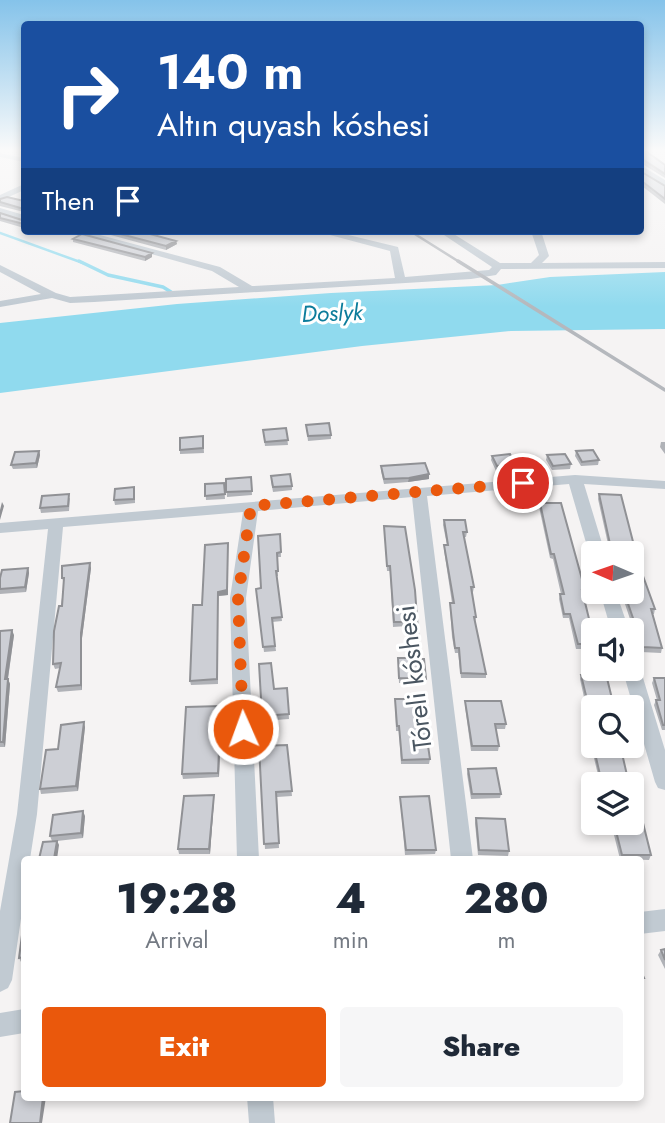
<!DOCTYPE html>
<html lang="en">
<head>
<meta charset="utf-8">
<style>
	:root { --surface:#fff; --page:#f6f6f7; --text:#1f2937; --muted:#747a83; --accent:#ea580c }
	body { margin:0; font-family:Jost,sans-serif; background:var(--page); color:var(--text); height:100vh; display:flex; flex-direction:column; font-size:26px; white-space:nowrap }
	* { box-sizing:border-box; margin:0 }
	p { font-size:23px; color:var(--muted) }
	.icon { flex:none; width:38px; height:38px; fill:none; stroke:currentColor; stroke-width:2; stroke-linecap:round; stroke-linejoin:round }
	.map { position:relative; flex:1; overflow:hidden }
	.side { position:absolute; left:21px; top:856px; width:623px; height:245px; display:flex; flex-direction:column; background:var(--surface); border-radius:7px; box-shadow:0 4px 10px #0003 }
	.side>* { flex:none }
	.guide { position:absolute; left:21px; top:21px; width:623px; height:214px; border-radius:7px; box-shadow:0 4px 10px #0003; background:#1a4fa0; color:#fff; overflow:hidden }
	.needle { width:46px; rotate:272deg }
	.buttons { position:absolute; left:581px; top:541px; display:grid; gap:14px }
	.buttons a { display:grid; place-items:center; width:63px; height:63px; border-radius:7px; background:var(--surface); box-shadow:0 4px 10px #0003; font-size:35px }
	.pin { position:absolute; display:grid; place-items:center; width:60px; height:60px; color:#fff; margin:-30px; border:4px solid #fff; border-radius:50%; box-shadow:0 2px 7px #0007 }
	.me { position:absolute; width:77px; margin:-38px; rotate:358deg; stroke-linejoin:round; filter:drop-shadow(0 0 5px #0008) }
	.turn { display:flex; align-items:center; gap:24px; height:147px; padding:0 21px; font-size:32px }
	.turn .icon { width:91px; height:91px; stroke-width:2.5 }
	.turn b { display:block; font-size:49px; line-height:60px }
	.then { display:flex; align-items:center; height:66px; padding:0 21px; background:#0003; gap:14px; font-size:26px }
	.eta { display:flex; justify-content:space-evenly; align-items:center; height:119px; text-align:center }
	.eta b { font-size:42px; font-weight:800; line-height:49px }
	.button { display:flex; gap:14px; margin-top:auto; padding:14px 21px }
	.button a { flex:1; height:80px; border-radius:7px; background:var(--accent); color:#fff; font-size:28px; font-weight:800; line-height:80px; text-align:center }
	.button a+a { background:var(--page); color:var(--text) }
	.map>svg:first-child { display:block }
</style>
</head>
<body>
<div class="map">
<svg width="665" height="1123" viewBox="0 0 665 1123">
	<rect width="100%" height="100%" fill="#f5f3f3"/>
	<path fill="#90daee" d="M665,272V329L511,331L362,346L0,393V323L177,304L331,293L497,285L550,277Z"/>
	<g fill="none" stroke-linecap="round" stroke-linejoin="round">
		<path stroke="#90daee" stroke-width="2.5" d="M0,233L83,263"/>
		<path stroke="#90daee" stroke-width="3.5" d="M79,261L108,275L163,287L171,292"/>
		<path fill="#c1cad2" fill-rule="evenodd" d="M0,153L24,158V162L0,157Z
			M640,165L665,180V187L640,171Z
			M24,184V190L0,201V195Z
			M0,208L24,215V221L0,214Z
			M69,231H85L220,267L252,286L395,278L390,251L315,231H332L398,247L405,277L489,270L492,267L438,231H449L500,263H531L539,255L531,231H541L549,256L542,263L665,262V268L501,269L496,275L471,279L94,302L70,303L52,298L0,307V301L41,294L0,272V265L56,293L70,297L239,287L212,271Z
			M575,475L665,481V489L584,484L605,553H593V557L589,553L569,484L427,496L473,859H451L412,497L258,511L246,598L259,859H237L230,598L243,512L63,527L37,814L30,859H24V898L12,980L8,988L0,992V911L17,814L48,529L0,533V523Z
			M600,592H616L629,630H611Z
			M632,662L637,663L640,668L665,750V790L658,788L655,782L622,668H632Z
			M665,909V931L640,934V912Z
			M24,1009V1033L0,1037V1013Z
			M247,1097H273L275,1123H249Z"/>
		<path stroke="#b5b8bd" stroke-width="2.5" d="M410,231L461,263"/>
		<path stroke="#b5b8bd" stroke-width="3.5" d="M458,261L665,390"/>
	</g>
	<path fill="#b0b2b7" d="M640,149L665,165V178L641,163Z
		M640,171L665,186V204L642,186H640Z
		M0,199L24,201V212L0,206Z
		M0,213L22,220L24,218V228L0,221Z
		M96,231H139L176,241L177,244L166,250Z
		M73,239L152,253V257L145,261L73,242Z
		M306,425L331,435V439L308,441Z
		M286,428L288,445L265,446L263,430Z
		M203,436L204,453L180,454V450Z
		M661,442H665V454L660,447Z
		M39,451L40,455L37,468L13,469L11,465Z
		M576,451L599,460L598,465L581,466L575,456Z
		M547,455L571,464L570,469L552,470L546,460Z
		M492,456L515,465L514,469L496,471L491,460Z
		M381,466L429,479L408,482L384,484L381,471Z
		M251,477L252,495L227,497L226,479Z
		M271,481L292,486V490L273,492Z
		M224,483L225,499L206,500L205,484Z
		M135,492V503L115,505L114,500Z
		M599,494L639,565L655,609L654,614H653L662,648L661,653L641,652L621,592H632V553H610L598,499Z
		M70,498L69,511L41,513L40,508Z
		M540,503L585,590L584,595H583L591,627L593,630V649H576L569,618H563L559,599L560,594H561L553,559L550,558L539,507Z
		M444,520L467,532L466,537H464L474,587L473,592H472L476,617L475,622L486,674V678H461L458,653H455L452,637L450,607V603H452L444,550V545H447L443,525Z
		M384,526L426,679L425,683H399L398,658H408L407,626L393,627L390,571H387Z
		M280,534L281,557H277L278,576H276L282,621L272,622L276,651L264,652L256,589L261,588Z
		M228,543V595L218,596V684L191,685L190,681L202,605Z
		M28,568L29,573L26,592L0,594V578Z
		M91,568L82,638V690L58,692L56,687L60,668L55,669L53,664L64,583L62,578Z
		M0,631L14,635L8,679L10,684L5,747H0Z
		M259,664L274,689L287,688L289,719L262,721Z
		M581,675L593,707V725H590L580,679Z
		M654,678H665V730H662L654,705L656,700H657L652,683Z
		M395,699L430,759L429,764H401L399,731H396Z
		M465,701L506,724L505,729H496L499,746L498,751H471L465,706Z
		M221,706L219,777L183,779L182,774Z
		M85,727L78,791L41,794L40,789L58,749Z
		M287,745L292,796L277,797L279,848L265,849L259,746Z
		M594,749L629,784H597L599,779L593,754Z
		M468,769L501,794L500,798L471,799L467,774Z
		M214,795V800L210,854H179L178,849Z
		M400,797L436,850L435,854L405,855Z
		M85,816L83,838L57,841L59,845L52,841L50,836Z
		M476,818L509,851L508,856L478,855L475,823Z
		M614,823L651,855L649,860L620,859L612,827Z
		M24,920V962H21L19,958Z
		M665,949V969L658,955L661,950Z"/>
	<path fill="#909195" d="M176,241L177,244L166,250V246Z
		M152,253V257L145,261V257Z
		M39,451L40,455L37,468L36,463Z
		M429,474V479L408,482L409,478Z
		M2,502L4,506L0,520V510Z
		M228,543V595L218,596V684V592Z
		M90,563L91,568L82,638V690L81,685V633Z
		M28,568L29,573L26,592L25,587Z
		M12,630L14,635L7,684L5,679Z
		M8,679L10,684L5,747L3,742Z
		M221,706V711L219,777L218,773Z
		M84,722L85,727L78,791L76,786Z
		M214,795V800L210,854L209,849Z
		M83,811L85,816L83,838L81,833Z
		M57,841L59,845L57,859H54Z
		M43,1097H46L42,1123H40Z"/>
	<path fill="#cdcfd5" stroke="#909195" stroke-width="2" d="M640,149H643L665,165V174L642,159L640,160Z
		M640,171L665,186V199L643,182L640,183Z
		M7,197L24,201V211V209L0,202V199Z
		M0,213L22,220L24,218V224L0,218Z
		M109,231H139L176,241L166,246Z
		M82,234L152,253L145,257L73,239Z
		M329,423L331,435L308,436L306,425Z
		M286,428L288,440L265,442L263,430Z
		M203,436V448L180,450V438Z
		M593,450L599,460L582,462L576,451Z
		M39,451L36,463L11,465L15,452Z
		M510,454L515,465L497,466L492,456Z
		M565,454L571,464L553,466L547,455Z
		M425,463L429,474L409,478L384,479L381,466Z
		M290,474L292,486L273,487L271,476Z
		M251,477L252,491L226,492V479Z
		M224,483L225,494L205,496V484Z
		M134,487V499L114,500L115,489Z
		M69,494L68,506L40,508L42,496Z
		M599,494L621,495L639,565L655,609H651L662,648L643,647L624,592H632V553H612Z
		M540,503H561L585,590H582L591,627H595L596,630H593V644H578L570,614H564L560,594H564L554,554H551Z
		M444,520H465L467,532H463L474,587H471L476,617H474L486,674L461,673L459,648H455L453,632L450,603H454L444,545H448Z
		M384,526L405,527L415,590L420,659H424L426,679L399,678L398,658H408L407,622H394L390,566H387Z
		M280,534L281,552L277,553L278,571H276L282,617L272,618L275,646L263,647L256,589L261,588L258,536Z
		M228,543L227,590L218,592L217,679L190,681L193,605H202L205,545Z
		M90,563L81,633V685L56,687L61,663L53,664L54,631L59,606H62L64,578H62V566Z
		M28,568L25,587L0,589V578L2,570Z
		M12,630L5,679H8L3,742H0V631Z
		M271,663L274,689L287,688L289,714L262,716L259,664Z
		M606,674L614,707H593V720H592L581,675Z
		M654,678H665V725H663L656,700H660Z
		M395,699H421L430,759L402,760L399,726H397Z
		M465,701H501L506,724H495L499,746H472Z
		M221,706L218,773L182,774L186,707Z
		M84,722L76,786L40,789L46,750L58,749L61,725Z
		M287,745L292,791L276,792L279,843L264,844L259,746Z
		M594,749H621L629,784H600L598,779H601Z
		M496,768L501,794H472L468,769Z
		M214,795L209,849H178L184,796Z
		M429,796L436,850H406L400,797Z
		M83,811L81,833L50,836L53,815Z
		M476,818L505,819L509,851L479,850Z
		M614,823H643L651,855H622Z
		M57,841L54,859H39L43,842Z
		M24,920V957L19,958Z
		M665,949V960L661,950Z
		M640,969L644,978H640Z
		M24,1091V1097H43L40,1123H10L15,1092Z"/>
	<linearGradient id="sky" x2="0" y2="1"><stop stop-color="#85c3ea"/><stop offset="0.49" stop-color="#fafafa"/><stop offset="1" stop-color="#fafafa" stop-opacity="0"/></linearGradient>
	<rect width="665" height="307" fill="url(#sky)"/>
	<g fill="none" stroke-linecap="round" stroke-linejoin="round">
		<path stroke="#ea580c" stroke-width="12" stroke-dasharray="0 21.6" d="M243,729L238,598L251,506L523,483"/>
	</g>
	<g text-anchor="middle" stroke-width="6" stroke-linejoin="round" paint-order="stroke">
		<g font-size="23" font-style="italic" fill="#0c7c9b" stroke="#fff">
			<text transform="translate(332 313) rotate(-2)" y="8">Doslyk</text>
		</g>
		<g font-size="26" fill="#4a5661" stroke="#fff">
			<text transform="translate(414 678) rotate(-97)" y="9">Tóreli kóshesi</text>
		</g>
	</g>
</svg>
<div class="buttons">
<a><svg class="needle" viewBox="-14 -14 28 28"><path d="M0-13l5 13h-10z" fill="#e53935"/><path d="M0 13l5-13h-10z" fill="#747a83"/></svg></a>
<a><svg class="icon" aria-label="sound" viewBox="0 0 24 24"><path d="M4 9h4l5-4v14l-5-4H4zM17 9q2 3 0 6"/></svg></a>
<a><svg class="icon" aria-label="search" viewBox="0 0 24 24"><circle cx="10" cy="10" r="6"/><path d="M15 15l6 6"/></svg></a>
<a><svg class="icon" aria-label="layers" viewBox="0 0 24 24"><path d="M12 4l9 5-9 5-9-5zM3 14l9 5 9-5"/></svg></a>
</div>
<div class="pin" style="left:523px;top:483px;background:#d93025"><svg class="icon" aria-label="arrive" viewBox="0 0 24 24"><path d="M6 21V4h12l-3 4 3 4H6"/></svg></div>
<svg class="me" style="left:243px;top:729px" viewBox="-20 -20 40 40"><circle r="17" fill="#ea580c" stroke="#fff" stroke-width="3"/><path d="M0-11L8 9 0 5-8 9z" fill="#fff"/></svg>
<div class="guide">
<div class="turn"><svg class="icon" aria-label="right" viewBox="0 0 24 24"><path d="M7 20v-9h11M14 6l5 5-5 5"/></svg><div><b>140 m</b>Altın quyash kóshesi</div></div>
<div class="then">Then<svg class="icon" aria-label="arrive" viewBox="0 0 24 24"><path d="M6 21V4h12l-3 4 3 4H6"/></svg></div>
</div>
<section class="side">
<div class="eta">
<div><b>19:28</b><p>Arrival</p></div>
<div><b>4</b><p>min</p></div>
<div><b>280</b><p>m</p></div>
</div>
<div class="button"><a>Exit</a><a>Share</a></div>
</section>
</div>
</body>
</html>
